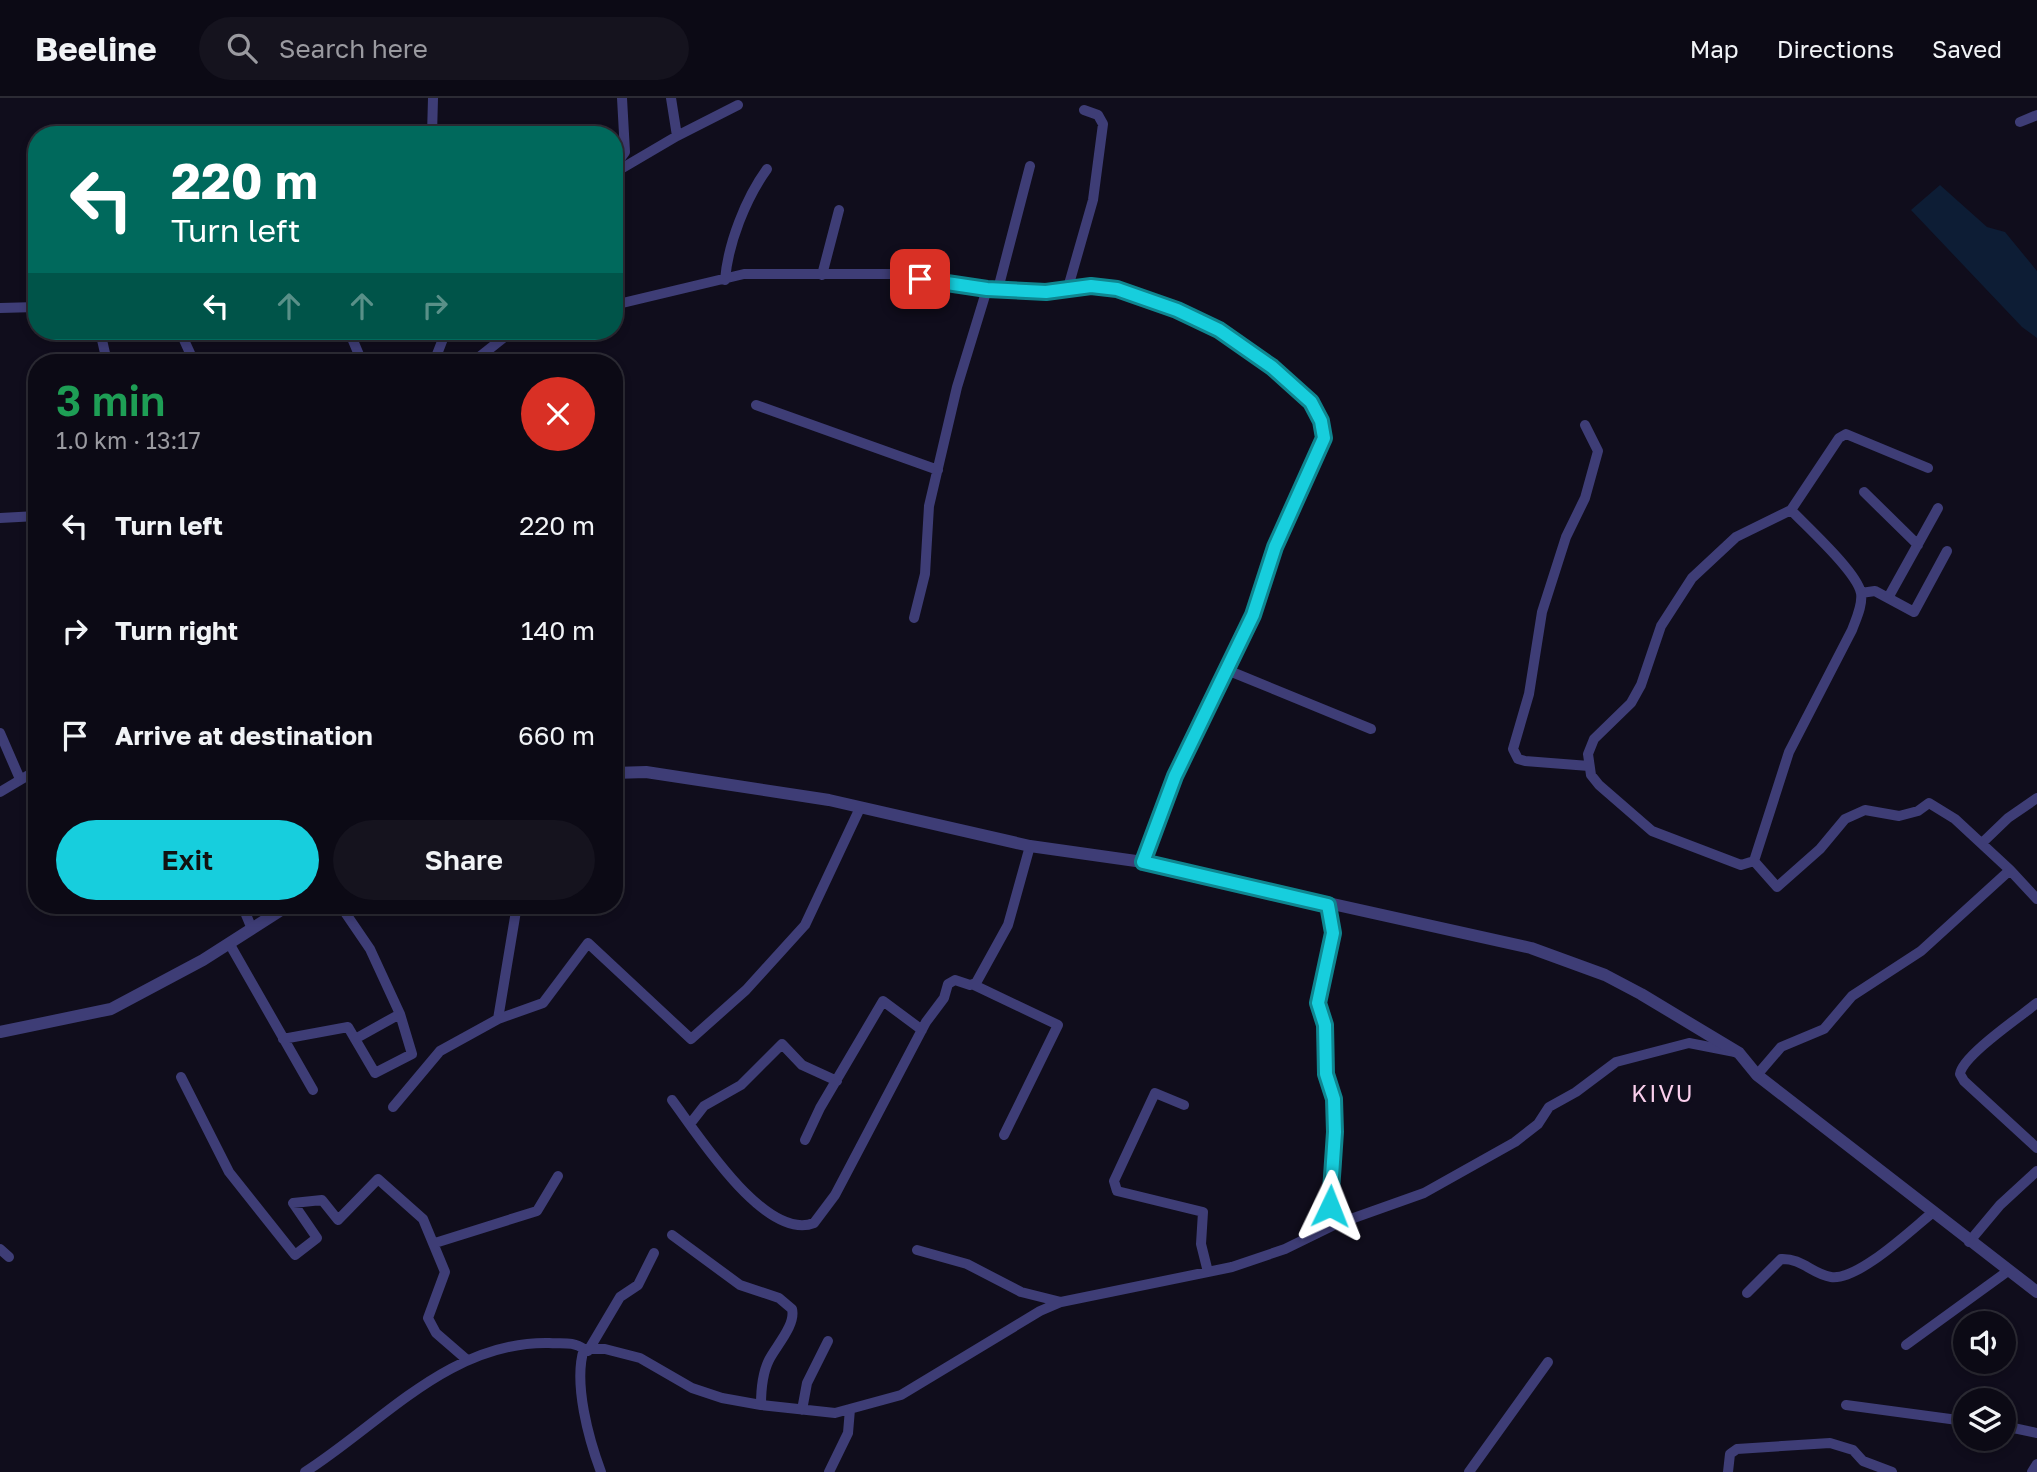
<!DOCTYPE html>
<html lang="en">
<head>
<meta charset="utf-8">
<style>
	:root { --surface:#0c0a15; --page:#15131e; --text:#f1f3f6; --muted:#9a9aa0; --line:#2c2b34; --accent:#17cedd }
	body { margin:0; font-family:"Golos Text",sans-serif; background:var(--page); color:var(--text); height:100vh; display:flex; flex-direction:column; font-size:26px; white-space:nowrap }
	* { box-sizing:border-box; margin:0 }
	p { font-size:23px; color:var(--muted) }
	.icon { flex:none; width:38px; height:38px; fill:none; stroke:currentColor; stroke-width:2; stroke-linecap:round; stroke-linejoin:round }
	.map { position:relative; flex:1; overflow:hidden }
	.side { position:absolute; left:28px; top:256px; width:595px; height:560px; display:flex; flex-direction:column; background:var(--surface); border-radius:28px; box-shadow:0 4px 10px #0003,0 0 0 2px var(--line) }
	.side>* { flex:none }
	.hud { position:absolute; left:28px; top:28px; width:595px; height:214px; border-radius:28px; box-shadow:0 4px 10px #0003,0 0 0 2px var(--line); background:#00695c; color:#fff; overflow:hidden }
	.controls { position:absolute; left:1953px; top:1213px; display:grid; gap:14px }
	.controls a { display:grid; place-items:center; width:63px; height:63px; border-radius:50%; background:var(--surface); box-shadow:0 4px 10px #0003,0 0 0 2px var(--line); font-size:35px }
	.pin { position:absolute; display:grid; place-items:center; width:60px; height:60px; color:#fff; margin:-30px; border-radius:14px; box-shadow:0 4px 10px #0006 }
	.me { position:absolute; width:77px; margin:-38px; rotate:2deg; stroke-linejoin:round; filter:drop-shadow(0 0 5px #0008) }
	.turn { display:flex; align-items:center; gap:24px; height:147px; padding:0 28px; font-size:32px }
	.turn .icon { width:91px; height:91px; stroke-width:2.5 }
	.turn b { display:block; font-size:49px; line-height:60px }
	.lanes { display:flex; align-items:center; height:66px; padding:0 28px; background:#0003; justify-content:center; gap:35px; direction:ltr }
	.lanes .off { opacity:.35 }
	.round { display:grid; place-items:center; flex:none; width:74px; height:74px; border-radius:37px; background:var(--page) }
	.summary { display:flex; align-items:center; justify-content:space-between; height:119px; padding:0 28px }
	h1 { font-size:42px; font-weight:600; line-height:52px; color:#1e9e55 }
	.button { display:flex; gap:14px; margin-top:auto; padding:14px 28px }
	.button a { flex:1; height:80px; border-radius:42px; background:var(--accent); color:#111; font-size:28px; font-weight:600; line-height:80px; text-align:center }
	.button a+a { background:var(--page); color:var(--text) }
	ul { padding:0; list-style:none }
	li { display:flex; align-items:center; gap:21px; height:105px; padding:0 28px }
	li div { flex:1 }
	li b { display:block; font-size:26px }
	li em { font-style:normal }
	header { display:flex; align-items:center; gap:42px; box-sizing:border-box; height:98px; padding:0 35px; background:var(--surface); border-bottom:2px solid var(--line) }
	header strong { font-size:33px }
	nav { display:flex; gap:38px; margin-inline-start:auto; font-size:24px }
	.search { width:490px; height:63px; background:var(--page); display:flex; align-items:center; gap:18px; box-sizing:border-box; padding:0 24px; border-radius:38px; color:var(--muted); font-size:26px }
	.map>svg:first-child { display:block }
</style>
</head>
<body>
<header>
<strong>Beeline</strong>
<div class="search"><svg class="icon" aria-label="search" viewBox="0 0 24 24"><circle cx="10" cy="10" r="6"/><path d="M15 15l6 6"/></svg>Search here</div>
<nav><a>Map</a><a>Directions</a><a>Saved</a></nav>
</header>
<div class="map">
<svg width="2037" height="1374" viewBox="0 0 2037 1374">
	<rect width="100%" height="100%" fill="#100d1c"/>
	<path fill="#0d1d35" d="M1940,87L1987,129L2005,134L2037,173V240L2022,229L1911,112Z"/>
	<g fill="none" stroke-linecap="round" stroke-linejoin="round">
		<path stroke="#3e3d76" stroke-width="10" d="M671,0L677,38
			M2020,24L2037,17
			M432,37L433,0
			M614,69L625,54L622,0
			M614,75L677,38L738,7
			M822,177L839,112
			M725,182C728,145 746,100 767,71
			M998,191L1030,68
			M1067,193L1093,102L1103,26L1098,17L1084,12
			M614,207L744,176H899L987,191L1046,194L1091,188L1117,191L1176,212L1219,232L1272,269L1311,304L1321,323L1324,340L1275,449L1253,517L1196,632L1165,701L1143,764
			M0,210L37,209
			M100,233L107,264
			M180,233L194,264
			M349,233L362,264
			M434,264L446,233
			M473,264L512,233
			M756,307L938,372
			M1585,327L1598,353L1585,400L1566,439L1542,514L1529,596L1513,651L1518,661L1525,663L1589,668
			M1864,394L1918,447
			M0,420L37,418
			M1861,495L1875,493L1914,514L1947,453
			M1888,500L1938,410
			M914,520L925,476L929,408L957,289L987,191
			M1227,572L1371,631
			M0,635L20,681
			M0,694L37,672
			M1982,745L2008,720L2037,700
			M1754,763L1789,654L1852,532C1856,521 1863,507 1861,495C1857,474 1807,429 1791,412
			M2010,772L2037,801
			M242,807L252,831
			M340,807L370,851L400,916
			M1328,807L1333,835L1318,905L1325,927L1326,977L1334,1001L1335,1034L1330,1108L1334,1127
			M229,845L313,992
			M974,887L1058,927L1004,1037
			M2037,905C2021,918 1962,958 1960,976L1964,983L2037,1050
			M498,921L543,905L588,845L691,941L746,892L805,827L860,710
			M283,941L348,929L375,975L412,956L400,916L355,941
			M1757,977L1781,949L1824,931L1852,898L1921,853L2010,772L1955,721L1929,705L1918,713L1899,718L1865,712L1845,721L1820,751L1777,789L1754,763L1741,767L1652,733L1599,687L1591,677L1588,656L1594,641L1631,605L1641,587L1661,528L1692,480L1736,439L1791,412L1839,340L1846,336L1928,370
			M181,979L229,1074L295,1157L317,1140L293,1105L322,1102L338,1122L378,1081L423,1121L445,1174L428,1220L436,1235L466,1261
			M672,1002C697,1035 765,1144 814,1125L835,1097L926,924L944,900L948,886L955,882L970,887L976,885L1008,827L1030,748
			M1184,1007L1155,995L1114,1083L1117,1093L1203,1114L1201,1146L1208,1174
			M393,1009L440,953L498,921L517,807
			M690,1026L704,1008L741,987L782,946L802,967L837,983
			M805,1042L820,1010L883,903L922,932
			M672,1137L740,1187L779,1200L792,1211C796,1227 776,1248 769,1262C762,1276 761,1291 761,1307
			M1969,1144L2000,1107L2037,1073
			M435,1145L537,1113L558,1078
			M0,1151L9,1159
			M917,1152L967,1166L1021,1194L1061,1204
			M1747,1195L1781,1161C1802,1160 1812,1176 1831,1179C1858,1183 1912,1131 1932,1115
			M1906,1247L2008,1173
			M588,1253L620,1199L638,1187L654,1155
			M1846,1307L1965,1323
			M802,1312L807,1285L828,1243
			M2004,1328L2037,1335
			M305,1374C383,1324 450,1243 549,1245C562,1246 573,1243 584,1251
			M601,1374C589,1342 573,1285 584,1251H605L640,1260L692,1290L722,1300L761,1307L835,1315L901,1297L1040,1213L1061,1204L1232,1169L1285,1151L1334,1127L1424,1095L1515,1044L1538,1026L1549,1009L1576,994L1616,964L1689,945L1735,954
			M829,1374L848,1335L850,1311
			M1469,1374L1548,1264
			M1728,1374L1730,1356L1737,1351L1830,1345L1853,1352L1863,1363L1892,1374
			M2032,1374L2037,1366"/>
		<path stroke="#3e3d76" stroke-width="12" d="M614,675L646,674L829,702L1030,748L1143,764L1531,850L1605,877L1641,896L1739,955L1757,977L2037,1194
			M0,934L111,911L203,862L289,807"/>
	</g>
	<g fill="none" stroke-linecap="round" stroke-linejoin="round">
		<defs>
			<path id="route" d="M920,181L987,191L1046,194L1091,188L1117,191L1177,212L1219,232L1272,269L1311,304L1321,323L1324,340L1275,449L1253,517L1175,678L1143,764L1328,807L1333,835L1318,905L1325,927L1326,976L1334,1001L1335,1034L1330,1108"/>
		</defs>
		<use href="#route" stroke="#0f8690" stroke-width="18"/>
		<use href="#route" stroke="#17cedd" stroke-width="12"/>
	</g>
	<g text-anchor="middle" stroke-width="7" stroke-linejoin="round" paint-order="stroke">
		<g font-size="23" letter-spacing="2" fill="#facfec" stroke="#100d1c">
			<text x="1663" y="1004">KIVU</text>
		</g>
	</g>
</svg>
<div class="controls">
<a><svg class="icon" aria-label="sound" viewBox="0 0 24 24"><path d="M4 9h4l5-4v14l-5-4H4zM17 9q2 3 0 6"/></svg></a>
<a><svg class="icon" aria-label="layers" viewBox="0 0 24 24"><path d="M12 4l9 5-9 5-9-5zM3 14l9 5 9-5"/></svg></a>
</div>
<div class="pin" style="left:920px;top:181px;background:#d93025"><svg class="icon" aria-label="arrive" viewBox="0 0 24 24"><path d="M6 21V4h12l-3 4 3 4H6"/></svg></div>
<svg class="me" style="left:1330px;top:1108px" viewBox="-20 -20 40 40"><path d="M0-17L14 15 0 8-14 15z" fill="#17cedd" stroke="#fff" stroke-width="4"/></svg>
<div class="hud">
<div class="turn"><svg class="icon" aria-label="left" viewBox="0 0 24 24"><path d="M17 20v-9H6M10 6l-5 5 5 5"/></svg><div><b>220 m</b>Turn left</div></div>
<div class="lanes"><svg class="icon" aria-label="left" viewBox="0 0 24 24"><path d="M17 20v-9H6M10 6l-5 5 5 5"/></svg><svg class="icon off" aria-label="ahead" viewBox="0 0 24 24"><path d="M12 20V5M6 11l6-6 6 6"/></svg><svg class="icon off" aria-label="ahead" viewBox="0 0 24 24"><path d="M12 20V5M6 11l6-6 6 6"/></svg><svg class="icon off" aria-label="right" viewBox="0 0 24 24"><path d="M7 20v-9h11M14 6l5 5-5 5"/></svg></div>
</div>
<section class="side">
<div class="summary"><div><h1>3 min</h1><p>1.0 km · 13:17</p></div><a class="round" style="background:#d93025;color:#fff"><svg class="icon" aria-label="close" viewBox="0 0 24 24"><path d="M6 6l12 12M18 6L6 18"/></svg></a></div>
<ul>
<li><svg class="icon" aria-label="left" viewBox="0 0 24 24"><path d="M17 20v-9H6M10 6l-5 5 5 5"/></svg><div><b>Turn left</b></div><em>220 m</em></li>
<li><svg class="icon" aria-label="right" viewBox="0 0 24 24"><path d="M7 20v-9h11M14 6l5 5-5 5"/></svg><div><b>Turn right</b></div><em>140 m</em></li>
<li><svg class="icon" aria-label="arrive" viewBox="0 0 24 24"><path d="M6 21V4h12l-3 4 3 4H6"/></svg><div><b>Arrive at destination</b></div><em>660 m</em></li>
</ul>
<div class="button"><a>Exit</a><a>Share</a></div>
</section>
</div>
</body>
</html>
